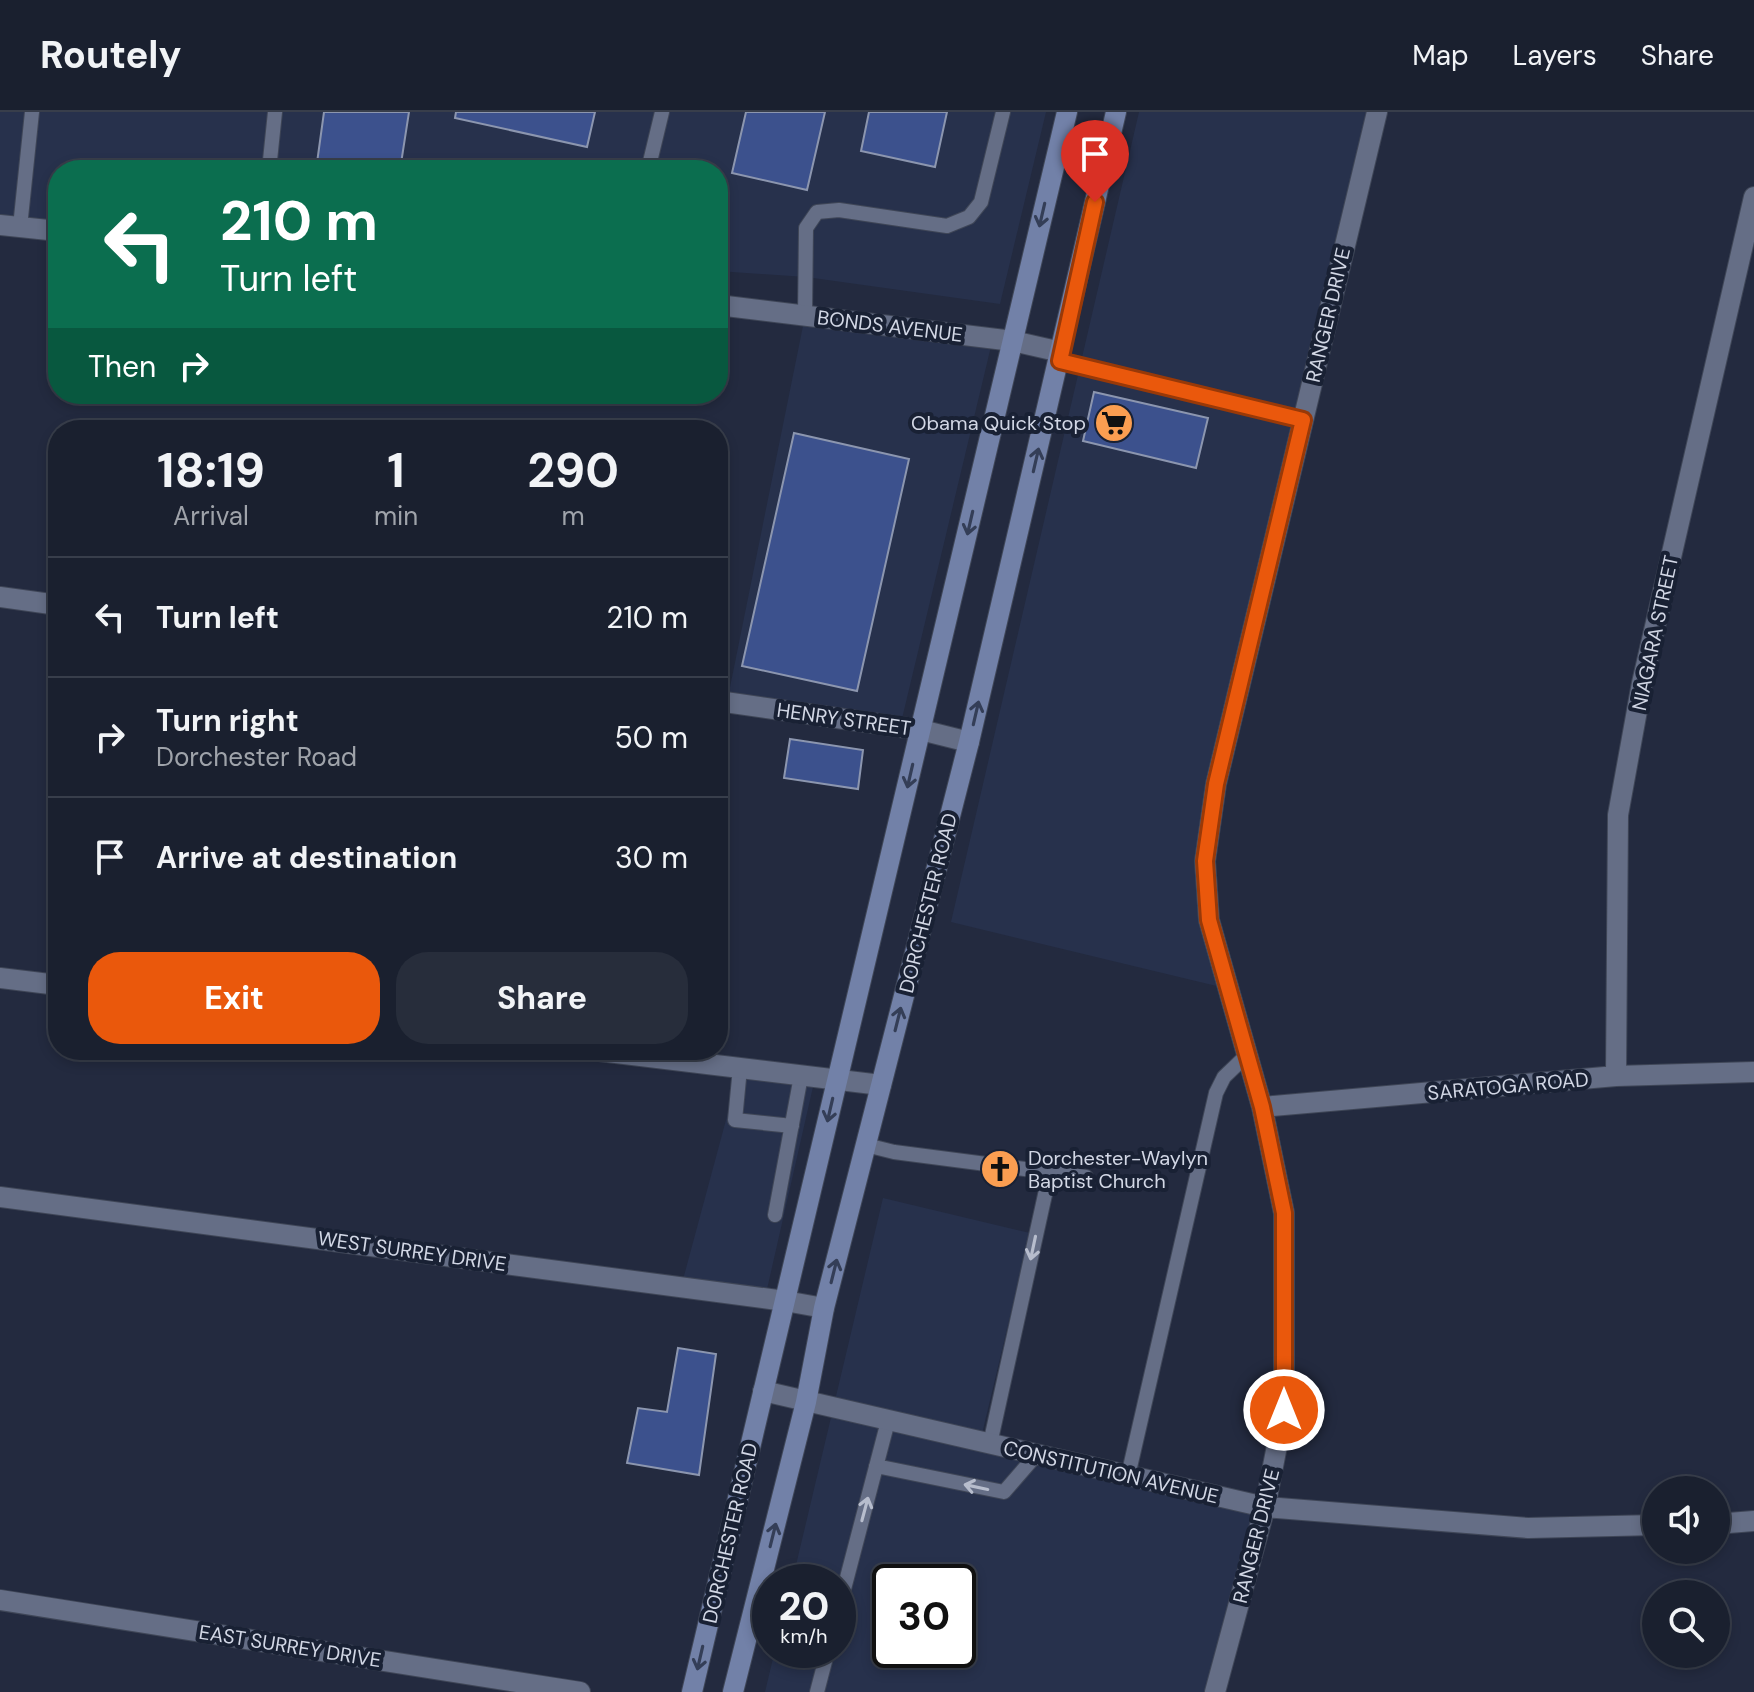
<!DOCTYPE html>
<html lang="en">
<head>
<meta charset="utf-8">
<style>
	:root { --surface:#1a202f; --page:#272d3b; --text:#f1f3f6; --muted:#9fa3aa; --line:#383e4b; --accent:#ea580c }
	body { margin:0; font-family:"DM Sans",sans-serif; background:var(--page); color:var(--text); height:100vh; display:flex; flex-direction:column; font-size:30px; white-space:nowrap }
	* { box-sizing:border-box; margin:0 }
	p { font-size:26px; color:var(--muted) }
	.icon { flex:none; width:44px; height:44px; fill:none; stroke:currentColor; stroke-width:2; stroke-linecap:round; stroke-linejoin:round }
	.map { position:relative; flex:1; overflow:hidden }
	.side { position:absolute; left:48px; top:308px; width:680px; height:640px; display:flex; flex-direction:column; background:var(--surface); border-radius:32px; box-shadow:0 4px 12px #0003,0 0 0 2px var(--line) }
	.side>* { flex:none }
	.top-card { position:absolute; left:48px; top:48px; width:680px; height:244px; border-radius:32px; box-shadow:0 4px 12px #0003,0 0 0 2px var(--line); background:#0b6e4f; color:#fff; overflow:hidden }
	.fabs { position:absolute; left:1642px; top:1364px; display:grid; gap:16px }
	.fabs a { display:grid; place-items:center; width:88px; height:88px; border-radius:50%; background:var(--surface); box-shadow:0 4px 12px #0003,0 0 0 2px var(--line); font-size:40px }
	.speed { position:absolute; left:752px; top:1452px; display:flex; gap:16px; font-size:40px; font-weight:700; text-align:center }
	.speed>* { display:grid; place-content:center; width:104px; height:104px; border-radius:50%; background:var(--surface); box-shadow:0 4px 12px #0003,0 0 0 2px var(--line); line-height:1 }
	.speed small { font-size:20px; font-weight:400 }
	.speed .limit { border:4px solid #111; border-radius:12px; background:#fff; color:#111 }
	.pin { position:absolute; display:grid; place-items:center; width:68px; height:68px; color:#fff; margin:-82px -34px; border-radius:50% 50% 50% 0; rotate:-45deg; box-shadow:0 0 8px #0007 }
	.pin .icon { rotate:45deg }
	.me { position:absolute; width:88px; margin:-44px; rotate:0deg; stroke-linejoin:round; filter:drop-shadow(0 0 6px #0008) }
	.turn { display:flex; align-items:center; gap:28px; height:168px; padding:0 40px; font-size:36px }
	.turn .icon { width:104px; height:104px; stroke-width:2.5 }
	.turn b { display:block; font-size:56px; line-height:68px }
	.then { display:flex; align-items:center; height:76px; padding:0 40px; background:#0003; gap:16px; font-size:30px }
	.eta { display:flex; justify-content:space-evenly; align-items:center; height:136px; text-align:center }
	.eta b { font-size:48px; font-weight:700; line-height:56px }
	.action { display:flex; gap:16px; margin-top:auto; padding:16px 40px }
	.action a { flex:1; height:92px; border-radius:32px; background:var(--accent); color:#fff; font-size:32px; font-weight:700; line-height:92px; text-align:center }
	.action a+a { background:var(--page); color:var(--text) }
	ul { padding:0; list-style:none }
	li { display:flex; align-items:center; gap:24px; height:120px; padding:0 40px; border-top:2px solid var(--line) }
	li div { flex:1 }
	li b { display:block; font-size:30px }
	li em { font-style:normal }
	header { display:flex; align-items:center; gap:48px; box-sizing:border-box; height:112px; padding:0 40px; background:var(--surface); border-bottom:2px solid var(--line) }
	header strong { font-size:38px }
	nav { display:flex; gap:44px; margin-inline-start:auto; font-size:28px }
	.map>svg:first-child { display:block }
</style>
</head>
<body>
<header>
<strong>Routely</strong>
<nav><a>Map</a><a>Layers</a><a>Share</a></nav>
</header>
<div class="map">
<svg width="1754" height="1580" viewBox="0 0 1754 1580">
	<rect width="100%" height="100%" fill="#232a3f"/>
	<path fill="#27314c" fill-rule="evenodd" d="M0,0H1046L1000,192L806,165L718,159V58H58V119L0,113Z
		M1139,0H1377L1205,749L1229,877L951,810Z
		M805,204L993,226L900,615L727,590Z
		M740,956L815,966L765,1186L681,1175Z
		M883,1086L1030,1121L980,1330L1265,1395L1218,1580H765L775,1538H838V1470H792ZM890,1470H958V1538H890Z"/>
	<path fill="#3c518d" stroke="#8c96af" stroke-width="2" d="M324,0H409L400,58H316Z
		M456,0H595L587,35L455,6Z
		M746,0H825L807,78L732,61Z
		M869,0H947L935,55L861,39Z
		M1094,280L1208,306L1196,356L1083,329Z
		M794,321L909,347L857,579L742,554Z
		M790,627L863,638L858,677L784,666Z
		M678,1236L716,1242L699,1363L627,1351L638,1296L667,1300Z"/>
	<g fill="none" stroke-linecap="round" stroke-linejoin="round">
		<defs>
			<path id="lane" d="M269,58L275,0
				M648,58L662,0
				M20,115L32,0
				M805,204L806,116L817,100L839,98L947,114L969,105L981,90L1003,0
				M1060,249L1303,308
				M740,956L735,1008L792,1014
				M866,1033L894,1040L1086,1065
				M775,1103L801,964
				M990,1332L1050,1060
				M876,1354L1004,1380L1037,1342
				M1128,1364L1216,981L1224,965L1247,943
				M838,1500L888,1309
				M817,1580L828,1538"/>
			<path id="street" d="M0,113L58,119
				M718,193L1013,229L1061,240
				M0,485L58,493
				M718,589L921,618L969,630
				M0,866L58,873
				M591,938L881,973
				M1616,964L1618,703L1642,571L1754,85
				M1262,995L1616,964L1754,960
				M0,1085L785,1189L824,1196
				M763,1279L1265,1395L1528,1416L1656,1413
				M1716,1412L1754,1409
				M0,1488L580,1580
				M1215,1580L1265,1395L1284,1298V1101L1262,995L1209,808L1205,749L1216,672L1377,0"/>
			<path id="secondary" d="M692,1580L1067,0
				M733,1580L806,1290L824,1196L969,630L1116,0"/>
		</defs>
		<use href="#lane" stroke="#3f4657" stroke-width="16"/>
		<use href="#street" stroke="#3f4657" stroke-width="22"/>
		<use href="#secondary" stroke="#3f4657" stroke-width="22"/>
		<use href="#lane" stroke="#656e86" stroke-width="14"/>
		<use href="#street" stroke="#656e86" stroke-width="20"/>
		<use href="#secondary" stroke="#7281a8" stroke-width="20"/>
	</g>
	<defs><path id="oneway-shaft" d="M-6 0H5M1.5-3L5.5 0L1.5 3" fill="none" stroke-width="1.6" stroke-linecap="round" stroke-linejoin="round" transform="scale(2)"/></defs>
	<g stroke="#343e57">
		<use href="#oneway-shaft" transform="translate(1042 103) rotate(103)"/>
		<use href="#oneway-shaft" transform="translate(1036 348) rotate(-77)"/>
		<use href="#oneway-shaft" transform="translate(970 411) rotate(103)"/>
		<use href="#oneway-shaft" transform="translate(976 601) rotate(-77)"/>
		<use href="#oneway-shaft" transform="translate(910 664) rotate(103)"/>
		<use href="#oneway-shaft" transform="translate(898 907) rotate(-76)"/>
		<use href="#oneway-shaft" transform="translate(830 998) rotate(103)"/>
		<use href="#oneway-shaft" transform="translate(834 1159) rotate(-76)"/>
		<use href="#oneway-shaft" transform="translate(773 1423) rotate(-76)"/>
		<use href="#oneway-shaft" transform="translate(700 1546) rotate(103)"/>
	</g>
	<g stroke="#b7bdcd">
		<use href="#oneway-shaft" transform="translate(1033 1136) rotate(102)"/>
		<use href="#oneway-shaft" transform="translate(976 1375) rotate(-168)"/>
		<use href="#oneway-shaft" transform="translate(865 1397) rotate(-75)"/>
	</g>
	<g fill="none" stroke-linecap="round" stroke-linejoin="round">
		<defs>
			<path id="route" d="M1095,90L1060,249L1303,308L1216,672L1205,749L1209,808L1262,995L1284,1101V1298"/>
		</defs>
		<use href="#route" stroke="#983908" stroke-width="20"/>
		<use href="#route" stroke="#ea580c" stroke-width="14"/>
	</g>
	<defs>
		<symbol id="supermarket-disc" viewBox="-11 -11 22 22"><circle r="9.5" fill="#fb9e51" stroke="#192134"/><path d="M-6-5.5h2.5l.6 2H6L4.5 2H-2.5L-4.4-4H-6ZM-1.5 3.2a1.3 1.3 0 1 0 .1 0ZM3 3.2a1.3 1.3 0 1 0 .1 0Z" fill="#111"/></symbol>
		<symbol id="church-disc" viewBox="-11 -11 22 22"><circle r="9.5" fill="#fb9e51" stroke="#192134"/><path d="M-1.2-6h2.4v3.5h3.3v2.4h-3.3V6h-2.4V-.1h-3.3v-2.4h3.3Z" fill="#111"/></symbol>
	</defs>
	<g fill-rule="evenodd">
		<use href="#supermarket-disc" x="1092" y="289" width="44" height="44"/>
		<use href="#church-disc" x="978" y="1035" width="44" height="44"/>
	</g>
	<g text-anchor="middle" stroke-width="8" stroke-linejoin="round" paint-order="stroke">
		<g font-size="20" fill="#d2d7e5" stroke="#192134">
			<text transform="translate(1328 203) rotate(-77)" y="7">RANGER DRIVE</text>
			<text transform="translate(890 214) rotate(7)" y="7">BONDS AVENUE</text>
			<text transform="translate(1655 521) rotate(-78)" y="7">NIAGARA STREET</text>
			<text transform="translate(844 607) rotate(8)" y="7">HENRY STREET</text>
			<text transform="translate(928 791) rotate(-76)" y="7">DORCHESTER ROAD</text>
			<text transform="translate(1508 974) rotate(-5)" y="7">SARATOGA ROAD</text>
			<text transform="translate(412 1139) rotate(8)" y="7">WEST SURREY DRIVE</text>
			<text transform="translate(1111 1360) rotate(13)" y="7">CONSTITUTION AVENUE</text>
			<text transform="translate(730 1421) rotate(-77)" y="7">DORCHESTER ROAD</text>
			<text transform="translate(1256 1424) rotate(-76)" y="7">RANGER DRIVE</text>
			<text transform="translate(290 1534) rotate(9)" y="7">EAST SURREY DRIVE</text>
		</g>
		<g font-size="20" fill="#d2d7e5" stroke="#192134" text-anchor="end">
			<text x="1086" y="318">Obama Quick Stop</text>
			<text x="1028" y="1053" text-anchor="start">Dorchester-Waylyn<tspan x="1028" dy="23">Baptist Church</tspan></text>
		</g>
	</g>
</svg>
<div class="fabs">
<a><svg class="icon" aria-label="sound" viewBox="0 0 24 24"><path d="M4 9h4l5-4v14l-5-4H4zM17 9q2 3 0 6"/></svg></a>
<a><svg class="icon" aria-label="search" viewBox="0 0 24 24"><circle cx="10" cy="10" r="6"/><path d="M15 15l6 6"/></svg></a>
</div>
<div class="speed"><div>20<small>km/h</small></div><div class="limit">30</div></div>
<div class="pin" style="left:1095px;top:90px;background:#d93025"><svg class="icon" aria-label="arrive" viewBox="0 0 24 24"><path d="M6 21V4h12l-3 4 3 4H6"/></svg></div>
<svg class="me" style="left:1284px;top:1298px" viewBox="-20 -20 40 40"><circle r="17" fill="#ea580c" stroke="#fff" stroke-width="3"/><path d="M0-11L8 9 0 5-8 9z" fill="#fff"/></svg>
<div class="top-card">
<div class="turn"><svg class="icon" aria-label="left" viewBox="0 0 24 24"><path d="M17 20v-9H6M10 6l-5 5 5 5"/></svg><div><b>210 m</b>Turn left</div></div>
<div class="then">Then<svg class="icon" aria-label="right" viewBox="0 0 24 24"><path d="M7 20v-9h11M14 6l5 5-5 5"/></svg></div>
</div>
<section class="side">
<div class="eta">
<div><b>18:19</b><p>Arrival</p></div>
<div><b>1</b><p>min</p></div>
<div><b>290</b><p>m</p></div>
</div>
<ul>
<li><svg class="icon" aria-label="left" viewBox="0 0 24 24"><path d="M17 20v-9H6M10 6l-5 5 5 5"/></svg><div><b>Turn left</b></div><em>210 m</em></li>
<li><svg class="icon" aria-label="right" viewBox="0 0 24 24"><path d="M7 20v-9h11M14 6l5 5-5 5"/></svg><div><b>Turn right</b><p>Dorchester Road</p></div><em>50 m</em></li>
<li><svg class="icon" aria-label="arrive" viewBox="0 0 24 24"><path d="M6 21V4h12l-3 4 3 4H6"/></svg><div><b>Arrive at destination</b></div><em>30 m</em></li>
</ul>
<div class="action"><a>Exit</a><a>Share</a></div>
</section>
</div>
</body>
</html>
